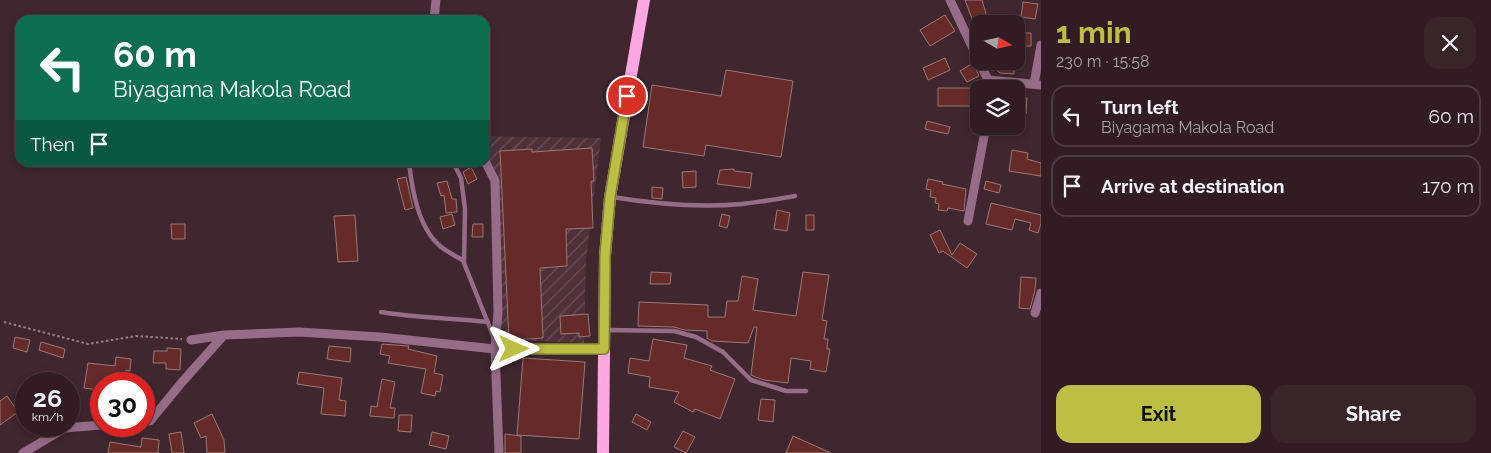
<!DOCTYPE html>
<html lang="en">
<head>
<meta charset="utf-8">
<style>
	:root { --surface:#301c22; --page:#38252a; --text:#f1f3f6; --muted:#a8a1a5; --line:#4b3a40; --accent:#bcbf44 }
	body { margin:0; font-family:Raleway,sans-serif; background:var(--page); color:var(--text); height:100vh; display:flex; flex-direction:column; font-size:19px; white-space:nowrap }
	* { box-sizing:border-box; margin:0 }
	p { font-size:16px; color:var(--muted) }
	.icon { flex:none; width:28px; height:28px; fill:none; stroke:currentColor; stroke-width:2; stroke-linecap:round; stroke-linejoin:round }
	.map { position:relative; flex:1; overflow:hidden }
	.side { display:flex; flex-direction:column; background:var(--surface); width:450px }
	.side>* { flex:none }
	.hud { position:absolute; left:15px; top:15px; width:475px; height:152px; border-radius:15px; box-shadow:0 2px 8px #0003,0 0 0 1px var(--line); background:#0b6e4f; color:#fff; overflow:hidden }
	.needle { width:32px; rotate:99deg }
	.tools { position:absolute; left:970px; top:15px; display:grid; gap:10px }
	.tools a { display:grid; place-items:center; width:55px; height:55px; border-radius:10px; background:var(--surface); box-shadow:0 2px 8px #0003,0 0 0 1px var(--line); font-size:25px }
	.speed { position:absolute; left:15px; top:372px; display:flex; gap:10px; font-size:25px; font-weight:700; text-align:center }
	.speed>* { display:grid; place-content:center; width:65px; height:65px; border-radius:50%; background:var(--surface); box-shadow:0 2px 8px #0003,0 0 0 1px var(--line); line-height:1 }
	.speed small { font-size:12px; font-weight:400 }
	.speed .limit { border:8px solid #d22; background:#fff; color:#111 }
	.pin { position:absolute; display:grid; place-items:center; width:42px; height:42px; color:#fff; margin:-21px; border:2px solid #fff; border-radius:50%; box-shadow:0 1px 5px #0007 }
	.me { position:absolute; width:55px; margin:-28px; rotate:90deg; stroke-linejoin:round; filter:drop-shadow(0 0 4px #0008) }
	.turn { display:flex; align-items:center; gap:18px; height:105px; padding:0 15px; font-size:22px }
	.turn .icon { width:65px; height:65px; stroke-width:2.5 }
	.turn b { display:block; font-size:35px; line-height:42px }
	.then { display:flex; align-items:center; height:48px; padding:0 15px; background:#0003; gap:10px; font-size:19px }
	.round { display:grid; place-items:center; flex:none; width:52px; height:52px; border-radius:15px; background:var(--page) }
	.overview { display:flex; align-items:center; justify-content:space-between; height:85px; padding:0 15px }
	h1 { font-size:30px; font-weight:700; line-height:38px; color:var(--accent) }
	.cta { display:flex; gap:10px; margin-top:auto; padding:10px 15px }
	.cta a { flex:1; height:58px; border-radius:15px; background:var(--accent); color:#111; font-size:20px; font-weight:700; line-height:58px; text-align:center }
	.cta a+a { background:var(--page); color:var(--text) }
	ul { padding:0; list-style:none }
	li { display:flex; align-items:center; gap:15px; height:62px; margin:0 10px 8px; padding:0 5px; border:2px solid var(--line); border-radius:15px }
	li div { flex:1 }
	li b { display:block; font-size:19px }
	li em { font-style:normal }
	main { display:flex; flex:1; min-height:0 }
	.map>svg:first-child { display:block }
</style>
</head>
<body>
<main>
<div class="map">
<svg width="1041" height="453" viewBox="0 0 1041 453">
	<defs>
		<pattern id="industrial-furrows" width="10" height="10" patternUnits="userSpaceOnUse" patternTransform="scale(1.25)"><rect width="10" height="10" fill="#50313a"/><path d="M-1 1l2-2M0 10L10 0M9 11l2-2" fill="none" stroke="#6a4f57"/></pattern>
	</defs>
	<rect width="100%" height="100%" fill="#40262e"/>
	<path fill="url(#industrial-furrows)" d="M485,136L601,138L586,260L584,343L498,339L495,171L485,150Z"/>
	<path fill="#662b29" stroke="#997977" d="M965,0H982L989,24H974Z
		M1023,2L1038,4L1035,19L1021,17Z
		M945,15L955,31L930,46L920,30Z
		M1016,33H1031V46H1016Z
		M945,58L950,70L928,80L923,68Z
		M986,61H1015L1014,74L1000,73Z
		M973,63L979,76L967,82L960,71Z
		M726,70L793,81L781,157L706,145L704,156L643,147L652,85L721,96Z
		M938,88H972V106H938Z
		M1016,98H1027L1026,114H1016Z
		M927,121L950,127L948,134L925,129Z
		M592,148L594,181H591L593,228L566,229L567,266L540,268L543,338L509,340L500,151L532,149V152Z
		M1012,150L1028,153L1027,159L1041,163V176L1009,171Z
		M471,167L477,179L468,184L463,172Z
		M734,169V171L752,173L750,188L717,184L720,170Z
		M696,171V187L683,188L682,172Z
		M406,177L413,208L405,210L397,179Z
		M928,179L943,182L942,184L966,189L964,211L948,208L947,211L938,210L939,204L935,203L936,198L930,197L931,190L926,189Z
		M447,181L452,199H456L457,212L446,213L444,195L441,196L437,183Z
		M986,181L1001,185L999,193L984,189Z
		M652,187L663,188L662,199L652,198Z
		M991,203L1041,215V223L1038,233L1029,230L1031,223L1015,219L1012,230L986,224Z
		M777,210L790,213L787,231L774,229Z
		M452,214L455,225L443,229L440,217Z
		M722,214L730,216L727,228L719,226Z
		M355,215L358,261L338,262L334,216Z
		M806,215H814V230H806Z
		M171,224H185V239H172Z
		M473,224H483V237H472Z
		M940,230L952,255L960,243L977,254L967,268L943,251L939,253L930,235Z
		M651,272L671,273L670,284H650Z
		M803,272L829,275L822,320L827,321L824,339H828L827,349H830L826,372L810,369L811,361L791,358L788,383L764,380L753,376L751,375L757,327H754L748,343L712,341L707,338V331L684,330L674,327L638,326L639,302L708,305V317H725L727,301H738L742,276L758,279L753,310L796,316Z
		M1021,277L1036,278L1035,290L1030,309L1019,308Z
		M588,314L590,336L579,337V333L561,334L560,316Z
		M15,337L30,340L27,352L13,348Z
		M653,339L687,345L684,358L712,366L710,370L735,379L720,419L695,409L693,412L674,402L679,392L649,387L650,377L628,373L630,358L649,361Z
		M41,342L65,349L63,358L39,350Z
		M382,344L409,346L408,349L437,356L434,373L443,375L440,392L436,391L435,396L421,393L426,369L388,363L390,356L380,354Z
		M329,346L351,348L350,362L327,359Z
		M167,348L181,349L180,370L166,369V363H153L154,351H167Z
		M116,357L131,359L130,371L126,370L124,384H100L99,390L84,388L88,363L115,366Z
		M523,358L585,362L579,439L517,435Z
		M299,372L342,378L339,400L346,401L345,416L321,414L324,388L297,384Z
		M382,379L395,382L390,408H395L394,418L370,416L371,406L377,407Z
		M7,396L18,412L0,425V401Z
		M761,399L775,400L773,422L758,420Z
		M212,414L224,440L225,453H207L206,436L201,438L194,423Z
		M636,414L651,422L647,430L632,422Z
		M399,415H412L411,432L398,431Z
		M683,431L695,437L686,453L674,447Z
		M181,432L184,453H172L169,434Z
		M432,432L449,436L446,449L429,445Z
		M505,434L521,436V453H505Z
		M793,436L831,453H786Z
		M142,438L159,440L158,453H108L110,442L141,447Z"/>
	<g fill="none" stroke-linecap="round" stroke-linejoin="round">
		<path stroke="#978187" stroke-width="2" stroke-dasharray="2.5 2.5" stroke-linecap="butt" d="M4,322L88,344L136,336L182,339"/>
		<path stroke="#966c88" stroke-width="4.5" d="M409,162C412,190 418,227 440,246C447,252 456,256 464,261
			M453,162L461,178L465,209L464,263L494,338
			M612,197C655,204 698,208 742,204C760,202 778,199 795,196
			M381,312C417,318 453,318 488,322
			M605,330L674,331L696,337L723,352L751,380L786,391H806"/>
		<path stroke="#966c88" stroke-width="9" d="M950,0L979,61
			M434,20L436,0
			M979,61L988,80L1041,85
			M1034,84L1041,45
			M485,161L495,181L498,312L495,349L499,453
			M968,221L986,126
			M1035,313L1041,293
			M191,340L224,335L299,332L380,337L495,349H604
			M144,421H150L183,381L224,335
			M23,453L65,428L101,425"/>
		<path stroke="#fea7e2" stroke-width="12" d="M603,453L605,256L610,197L644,0"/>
	</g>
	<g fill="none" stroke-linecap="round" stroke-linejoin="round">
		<defs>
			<path id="route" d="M514,349H604L605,256L610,197L627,96"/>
		</defs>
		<use href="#route" stroke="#7a7c2c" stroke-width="12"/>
		<use href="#route" stroke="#bcbf44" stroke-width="9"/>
	</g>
</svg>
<div class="tools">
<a><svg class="needle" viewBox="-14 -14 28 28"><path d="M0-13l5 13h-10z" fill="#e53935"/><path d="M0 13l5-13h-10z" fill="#a8a1a5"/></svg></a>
<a><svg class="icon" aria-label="layers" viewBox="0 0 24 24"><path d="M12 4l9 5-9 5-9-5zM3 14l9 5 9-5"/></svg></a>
</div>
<div class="speed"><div>26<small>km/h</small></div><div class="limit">30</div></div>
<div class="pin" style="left:627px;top:96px;background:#d93025"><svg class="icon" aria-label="arrive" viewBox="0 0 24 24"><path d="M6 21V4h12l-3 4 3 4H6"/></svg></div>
<svg class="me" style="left:514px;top:349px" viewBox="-20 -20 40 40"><path d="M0-17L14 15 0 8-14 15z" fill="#bcbf44" stroke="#fff" stroke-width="4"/></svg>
<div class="hud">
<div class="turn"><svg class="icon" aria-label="left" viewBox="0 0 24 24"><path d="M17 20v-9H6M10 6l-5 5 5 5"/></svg><div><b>60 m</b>Biyagama Makola Road</div></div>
<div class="then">Then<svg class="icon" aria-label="arrive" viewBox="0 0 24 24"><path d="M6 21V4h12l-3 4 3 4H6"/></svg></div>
</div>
</div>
<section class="side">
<div class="overview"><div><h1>1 min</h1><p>230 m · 15:58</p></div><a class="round"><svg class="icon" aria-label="close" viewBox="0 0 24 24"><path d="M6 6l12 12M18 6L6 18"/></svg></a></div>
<ul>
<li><svg class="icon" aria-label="left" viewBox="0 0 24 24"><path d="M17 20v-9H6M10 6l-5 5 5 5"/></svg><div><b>Turn left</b><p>Biyagama Makola Road</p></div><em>60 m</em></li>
<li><svg class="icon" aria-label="arrive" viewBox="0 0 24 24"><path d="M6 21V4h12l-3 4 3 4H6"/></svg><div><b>Arrive at destination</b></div><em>170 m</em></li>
</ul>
<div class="cta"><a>Exit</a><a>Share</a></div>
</section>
</main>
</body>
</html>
